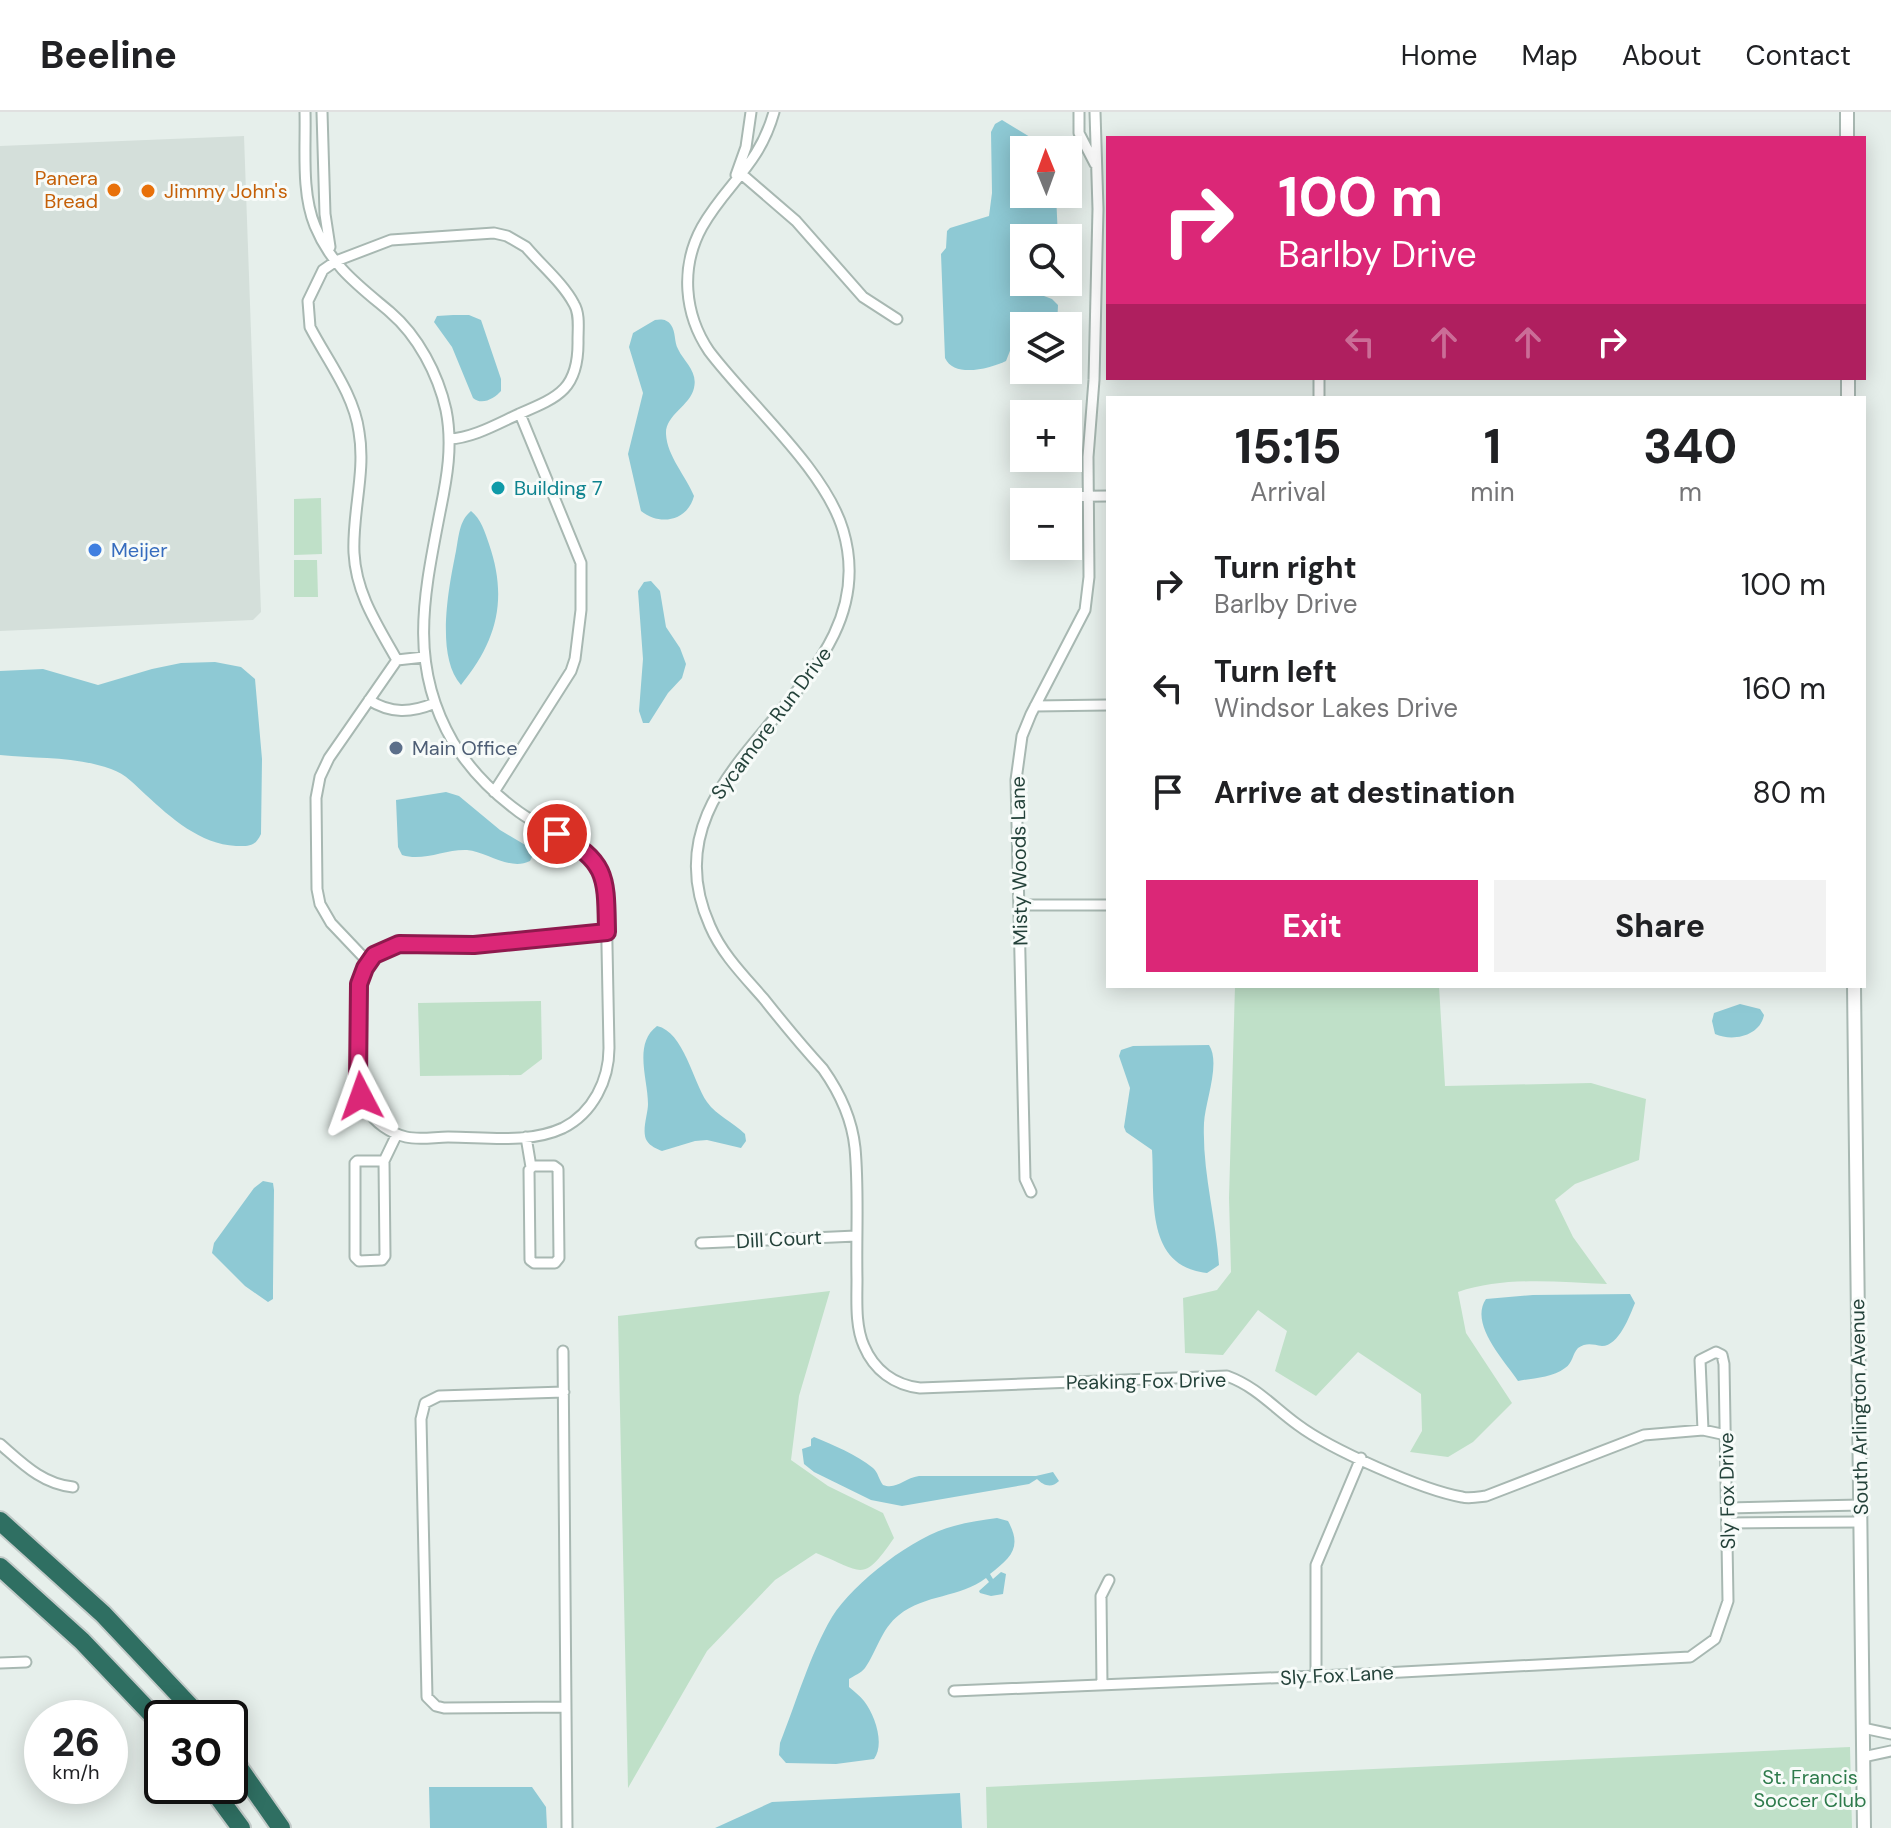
<!DOCTYPE html>
<html lang="en">
<head>
<meta charset="utf-8">
<style>
	:root { --surface:#fff; --page:#f2f2f2; --text:#202124; --muted:#757577; --line:#e0e0e0; --accent:#db2777 }
	body { margin:0; font-family:"DM Sans",sans-serif; background:var(--page); color:var(--text); height:100vh; display:flex; flex-direction:column; font-size:30px; white-space:nowrap }
	* { box-sizing:border-box; margin:0 }
	p { font-size:26px; color:var(--muted) }
	.icon { flex:none; width:44px; height:44px; fill:none; stroke:currentColor; stroke-width:2; stroke-linecap:round; stroke-linejoin:round }
	.map { position:relative; flex:1; overflow:hidden }
	.details { position:absolute; left:1106px; top:284px; width:760px; height:592px; display:flex; flex-direction:column; background:var(--surface); border-radius:0px; box-shadow:0 4px 20px #0003 }
	.details>* { flex:none }
	.hud { position:absolute; left:1106px; top:24px; width:760px; height:244px; border-radius:0px; box-shadow:0 4px 20px #0003; background:#db2777; color:#fff; overflow:hidden }
	.needle { width:52px; rotate:359deg }
	.fabs { position:absolute; left:1010px; top:24px; display:grid; gap:16px }
	.fabs a { display:grid; place-items:center; width:72px; height:72px; border-radius:0px; background:var(--surface); box-shadow:0 4px 20px #0003; font-size:40px }
	.speed { position:absolute; left:24px; top:1588px; display:flex; gap:16px; font-size:40px; font-weight:700; text-align:center }
	.speed>* { display:grid; place-content:center; width:104px; height:104px; border-radius:50%; background:var(--surface); box-shadow:0 4px 20px #0003; line-height:1 }
	.speed small { font-size:20px; font-weight:400 }
	.speed .limit { border:4px solid #111; border-radius:12px; background:#fff; color:#111 }
	.pin { position:absolute; display:grid; place-items:center; width:68px; height:68px; color:#fff; margin:-34px; border:4px solid #fff; border-radius:50%; box-shadow:0 2px 8px #0007 }
	.me { position:absolute; width:88px; margin:-44px; rotate:356deg; stroke-linejoin:round; filter:drop-shadow(0 0 6px #0008) }
	.turn { display:flex; align-items:center; gap:28px; height:168px; padding:0 40px; font-size:36px }
	.turn .icon { width:104px; height:104px; stroke-width:2.5 }
	.turn b { display:block; font-size:56px; line-height:68px }
	.lanes { display:flex; align-items:center; height:76px; padding:0 40px; background:#0003; justify-content:center; gap:40px; direction:ltr }
	.lanes .off { opacity:.35 }
	.eta { display:flex; justify-content:space-evenly; align-items:center; height:136px; text-align:center }
	.eta b { font-size:48px; font-weight:700; line-height:56px }
	.primary-button { display:flex; gap:16px; margin-top:auto; padding:16px 40px }
	.primary-button a { flex:1; height:92px; border-radius:0px; background:var(--accent); color:#fff; font-size:32px; font-weight:700; line-height:92px; text-align:center }
	.primary-button a+a { background:var(--page); color:var(--text) }
	ul { padding:0; list-style:none }
	li { display:flex; align-items:center; gap:24px; height:104px; padding:0 40px }
	li div { flex:1 }
	li b { display:block; font-size:30px }
	li em { font-style:normal }
	header { display:flex; align-items:center; gap:48px; box-sizing:border-box; height:112px; padding:0 40px; background:var(--surface); border-bottom:2px solid var(--line) }
	header strong { font-size:38px }
	nav { display:flex; gap:44px; margin-inline-start:auto; font-size:28px }
	.map>svg:first-child { display:block }
</style>
</head>
<body>
<header>
<strong>Beeline</strong>
<nav><a>Home</a><a>Map</a><a>About</a><a>Contact</a></nav>
</header>
<div class="map">
<svg width="1891" height="1716" viewBox="0 0 1891 1716">
	<rect width="100%" height="100%" fill="#e6efeb"/>
	<path fill="#d4dfda" d="M244,24L261,500L253,508L0,519V34Z"/>
	<path fill="#bfe0c8" d="M321,386L322,442L294,443V387Z
		M294,448H317L318,485H294Z
		M1235,874H1439L1445,974L1591,971L1646,987L1639,1048L1575,1072L1555,1088L1573,1125L1607,1172C1558,1170 1505,1164 1458,1180L1466,1221L1512,1291L1473,1330L1448,1345L1410,1340L1422,1319L1421,1282L1358,1240L1316,1284L1275,1259L1287,1219L1258,1198L1223,1243L1185,1241L1183,1186L1217,1178L1231,1160L1229,1086Z
		M541,889L542,947L521,963L420,964L418,891Z
		M830,1179L799,1284L791,1348L828,1374L883,1401L894,1426C862,1472 864,1460 816,1441L775,1468L707,1539L628,1676L618,1204Z
		M1850,1635L1852,1716H987L986,1675Z"/>
	<path fill="#8ec9d4" d="M1002,8L1035,28L1044,38H1024V82H1056L1058,126H1024V170H1031L1033,180L1052,187L1058,193L1057,214H1024V224L1015,226L1006,249C989,257 954,266 945,246L941,142L946,136L947,119L950,116L989,104L992,81L991,20L995,12Z
		M453,203H469L481,208L501,267V279C495,286 482,294 473,286L452,235L434,210L437,204Z
		M655,208C661,207 667,207 671,213C676,220 674,230 678,237C684,250 698,259 694,276C690,294 665,303 666,322C667,344 686,364 694,384C688,408 661,415 641,399L628,342L643,281L629,235L633,221Z
		M471,399C481,407 485,420 489,432C508,487 497,529 461,573C435,544 449,474 456,439C459,424 459,409 471,399Z
		M651,469L660,479L666,515L680,536L686,552L682,566L668,581L649,611H643L639,599L643,547L638,479L644,470Z
		M215,550L241,555L255,567L262,647L261,722C255,735 249,734 236,734C200,732 171,706 146,683C135,673 126,662 111,657C75,644 37,647 0,643V559L43,557L98,573L152,557L181,551Z
		M446,680L459,684L500,718L527,734L533,743L530,749C510,759 487,740 467,738C445,737 423,750 402,743L398,735L396,688Z
		M1740,892L1760,897L1764,903C1760,924 1733,930 1715,922L1712,909L1714,901Z
		M657,914C684,920 693,970 707,990C717,1004 733,1010 745,1022L746,1029L741,1036L707,1028L695,1029L662,1039C657,1037 650,1034 647,1029C641,1020 648,1002 648,992C648,967 633,932 657,914Z
		M1209,933C1221,951 1205,990 1204,1011C1202,1059 1216,1106 1219,1153L1207,1161C1144,1154 1155,1085 1152,1038L1126,1020L1124,1015L1130,976L1119,944L1121,938L1133,934Z
		M263,1069L273,1071L274,1078L273,1175V1187L268,1190L245,1174L212,1141L214,1131L254,1076Z
		M1630,1182L1635,1191C1630,1203 1619,1234 1602,1234C1593,1233 1587,1230 1578,1236C1572,1242 1573,1251 1565,1256C1552,1266 1532,1266 1518,1269C1504,1248 1469,1212 1486,1187L1533,1183Z
		M814,1325C833,1333 856,1342 873,1356C878,1360 879,1368 883,1373C897,1378 904,1366 919,1364H1036L1053,1360L1059,1369C1051,1377 1043,1373 1037,1367L1029,1372L902,1394L871,1388L814,1360L804,1352L802,1337L811,1334V1327Z
		M997,1406L1008,1409C1023,1436 1010,1446 990,1462L993,1467L1001,1460L1006,1462L1003,1482L991,1484L980,1481L979,1479L989,1470L986,1466C960,1486 925,1482 899,1503C881,1517 877,1539 865,1556C860,1562 855,1563 849,1567V1575C854,1579 860,1584 864,1589C875,1603 885,1632 874,1647L836,1652L786,1651L779,1643L780,1631C796,1591 810,1542 832,1505C854,1470 914,1424 954,1414C968,1410 983,1408 997,1406Z
		M429,1675H532L546,1695L547,1716H430Z
		M960,1681L962,1716H715L772,1690Z"/>
	<g fill="none" stroke-linecap="round" stroke-linejoin="round">
		<defs>
			<path id="minor" d="M305,0C306,36 301,80 315,114C332,155 358,173 390,200C418,224 438,262 446,298C453,333 447,366 440,400C424,483 408,553 453,630C470,658 493,681 519,700C553,725 602,733 606,783L609,936C609,968 593,1001 563,1016C529,1032 485,1025 448,1025C435,1025 419,1028 406,1025C390,1021 375,1011 367,997C351,971 358,932 359,902C359,877 358,851 383,838C409,824 446,835 474,833C518,829 563,824 607,820
				M322,0L325,102L330,135
				M774,0C759,54 727,71 702,115C680,155 684,202 709,239C748,291 825,357 843,418C892,582 635,648 710,814C722,842 744,864 764,887C783,911 802,934 823,957C840,981 852,1007 855,1036C859,1079 856,1124 857,1167C857,1188 855,1214 864,1234C874,1258 894,1273 920,1276L1227,1264C1257,1275 1273,1295 1298,1313C1330,1337 1422,1378 1462,1385C1469,1387 1478,1385 1486,1384L1644,1323L1703,1318L1726,1323
				M1079,0V21L1095,52
				M738,59L796,109L863,185L897,207
				M736,63L746,35L751,0
				M1319,266V286
				M1019,385L1108,384
				M397,548C378,514 356,482 354,441C352,401 366,360 359,320C354,282 327,248 310,215L308,189L323,158L336,149L391,128L494,121L507,124L526,135C541,153 563,171 574,192C580,202 578,216 578,228C579,277 559,285 519,302C497,312 473,326 449,327
				M397,548L424,545
				M369,588C391,602 411,601 435,591
				M1035,594L1108,593
				M494,680L571,559L575,547L581,498V451L520,302
				M1019,793H1108
				M368,850L331,811L320,792L317,777L316,686L320,665L329,646L397,548
				M526,1025L531,1055
				M357,1049H384L385,1144L382,1148L359,1149L355,1145V1051Z
				M384,1049L397,1022
				M533,1054H554L558,1057L559,1146L555,1151H534L530,1148L529,1058Z
				M1031,1080L1025,1067L1016,668L1022,624L1031,602L1085,498L1089,465L1088,345L1094,268L1098,97L1095,0
				M701,1131L856,1124
				M563,1239L567,1716
				M564,1280L439,1284L425,1291L421,1307L427,1585L436,1594L444,1596L565,1595
				M0,1332C22,1351 42,1372 73,1375
				M1728,1396L1861,1393
				M1728,1411L1861,1410
				M0,1551L26,1550
				M1316,1564V1453L1361,1346
				M1102,1573L1101,1484L1109,1468
				M954,1579L1364,1562L1690,1545L1715,1527L1728,1489L1724,1252L1722,1243L1716,1240L1700,1248L1703,1318
				M1863,1616L1891,1622
				M1863,1645L1891,1639"/>
			<path id="tertiary" d="M1847,0V26
				M1848,266V286
				M1854,874L1864,1716"/>
			<path id="motorway" d="M0,1409L103,1502L201,1606
				M0,1455L82,1529L162,1613
				M230,1643L281,1716
				M210,1674L241,1716"/>
		</defs>
		<use href="#minor" stroke="#a8b8b2" stroke-width="13"/>
		<use href="#tertiary" stroke="#a8b8b2" stroke-width="16"/>
		<use href="#motorway" stroke="#c2cac8" stroke-width="22"/>
		<use href="#minor" stroke="#fff" stroke-width="9"/>
		<use href="#tertiary" stroke="#fff" stroke-width="12"/>
		<use href="#motorway" stroke="#2f6f62" stroke-width="18"/>
	</g>
	<g fill="none" stroke-linecap="round" stroke-linejoin="round">
		<defs>
			<path id="route" d="M361,984L358,969L359,872L365,856L374,843L399,832L474,833L607,820C606,765 608,750 557,722"/>
		</defs>
		<use href="#route" stroke="#8e194d" stroke-width="20"/>
		<use href="#route" stroke="#db2777" stroke-width="14"/>
	</g>
	<g fill="#e8710a" stroke="#f7fbf9" stroke-width="3">
		<circle cx="114" cy="78" r="8"/>
		<circle cx="148" cy="79" r="8"/>
	</g>
	<circle fill="#0f9aa8" stroke="#f7fbf9" stroke-width="3" cx="498" cy="376" r="8"/>
	<circle fill="#3f7fe0" stroke="#f7fbf9" stroke-width="3" cx="95" cy="438" r="8"/>
	<circle fill="#5c6f8a" stroke="#f7fbf9" stroke-width="3" cx="396" cy="636" r="8"/>
	<g text-anchor="middle" stroke-width="6" stroke-linejoin="round" paint-order="stroke">
		<g font-size="20" fill="#c56008" stroke="#f7fbf9" text-anchor="end">
			<text x="98" y="73">Panera<tspan x="98" dy="23">Bread</tspan></text>
			<text x="164" y="86" text-anchor="start">Jimmy John's</text>
		</g>
		<g font-size="20" fill="#0d838f" stroke="#f7fbf9" text-anchor="start">
			<text x="514" y="383">Building 7</text>
		</g>
		<g font-size="20" fill="#366cbe" stroke="#f7fbf9" text-anchor="start">
			<text x="111" y="445">Meijer</text>
		</g>
		<g font-size="20" fill="#24423a" stroke="#f7fbf9">
			<text transform="translate(771 611) rotate(-53)" y="7">Sycamore Run Drive</text>
			<text transform="translate(1019 749) rotate(-91)" y="7">Misty Woods Lane</text>
			<text transform="translate(779 1127) rotate(-3)" y="7">Dill Court</text>
			<text transform="translate(1146 1269) rotate(-1)" y="7">Peaking Fox Drive</text>
			<text transform="translate(1859 1295) rotate(-91)" y="7">South Arlington Avenue</text>
			<text transform="translate(1727 1379) rotate(-91)" y="7">Sly Fox Drive</text>
			<text transform="translate(1337 1563) rotate(-3)" y="7">Sly Fox Lane</text>
		</g>
		<g font-size="20" fill="#4e5e75" stroke="#f7fbf9" text-anchor="start">
			<text x="412" y="643">Main Office</text>
		</g>
		<g font-size="20" fill="#2d7a4b" stroke="#f7fbf9">
			<text x="1810" y="1672">St. Francis<tspan x="1810" dy="23">Soccer Club</tspan></text>
		</g>
	</g>
</svg>
<div class="fabs">
<a><svg class="needle" viewBox="-14 -14 28 28"><path d="M0-13l5 13h-10z" fill="#e53935"/><path d="M0 13l5-13h-10z" fill="#757577"/></svg></a>
<a><svg class="icon" aria-label="search" viewBox="0 0 24 24"><circle cx="10" cy="10" r="6"/><path d="M15 15l6 6"/></svg></a>
<a><svg class="icon" aria-label="layers" viewBox="0 0 24 24"><path d="M12 4l9 5-9 5-9-5zM3 14l9 5 9-5"/></svg></a>
<a>+</a>
<a>−</a>
</div>
<div class="speed"><div>26<small>km/h</small></div><div class="limit">30</div></div>
<div class="pin" style="left:557px;top:722px;background:#d93025"><svg class="icon" aria-label="arrive" viewBox="0 0 24 24"><path d="M6 21V4h12l-3 4 3 4H6"/></svg></div>
<svg class="me" style="left:361px;top:984px" viewBox="-20 -20 40 40"><path d="M0-17L14 15 0 8-14 15z" fill="#db2777" stroke="#fff" stroke-width="4"/></svg>
<div class="hud">
<div class="turn"><svg class="icon" aria-label="right" viewBox="0 0 24 24"><path d="M7 20v-9h11M14 6l5 5-5 5"/></svg><div><b>100 m</b>Barlby Drive</div></div>
<div class="lanes"><svg class="icon off" aria-label="left" viewBox="0 0 24 24"><path d="M17 20v-9H6M10 6l-5 5 5 5"/></svg><svg class="icon off" aria-label="ahead" viewBox="0 0 24 24"><path d="M12 20V5M6 11l6-6 6 6"/></svg><svg class="icon off" aria-label="ahead" viewBox="0 0 24 24"><path d="M12 20V5M6 11l6-6 6 6"/></svg><svg class="icon" aria-label="right" viewBox="0 0 24 24"><path d="M7 20v-9h11M14 6l5 5-5 5"/></svg></div>
</div>
<section class="details">
<div class="eta">
<div><b>15:15</b><p>Arrival</p></div>
<div><b>1</b><p>min</p></div>
<div><b>340</b><p>m</p></div>
</div>
<ul>
<li><svg class="icon" aria-label="right" viewBox="0 0 24 24"><path d="M7 20v-9h11M14 6l5 5-5 5"/></svg><div><b>Turn right</b><p>Barlby Drive</p></div><em>100 m</em></li>
<li><svg class="icon" aria-label="left" viewBox="0 0 24 24"><path d="M17 20v-9H6M10 6l-5 5 5 5"/></svg><div><b>Turn left</b><p>Windsor Lakes Drive</p></div><em>160 m</em></li>
<li><svg class="icon" aria-label="arrive" viewBox="0 0 24 24"><path d="M6 21V4h12l-3 4 3 4H6"/></svg><div><b>Arrive at destination</b></div><em>80 m</em></li>
</ul>
<div class="primary-button"><a>Exit</a><a>Share</a></div>
</section>
</div>
</body>
</html>
